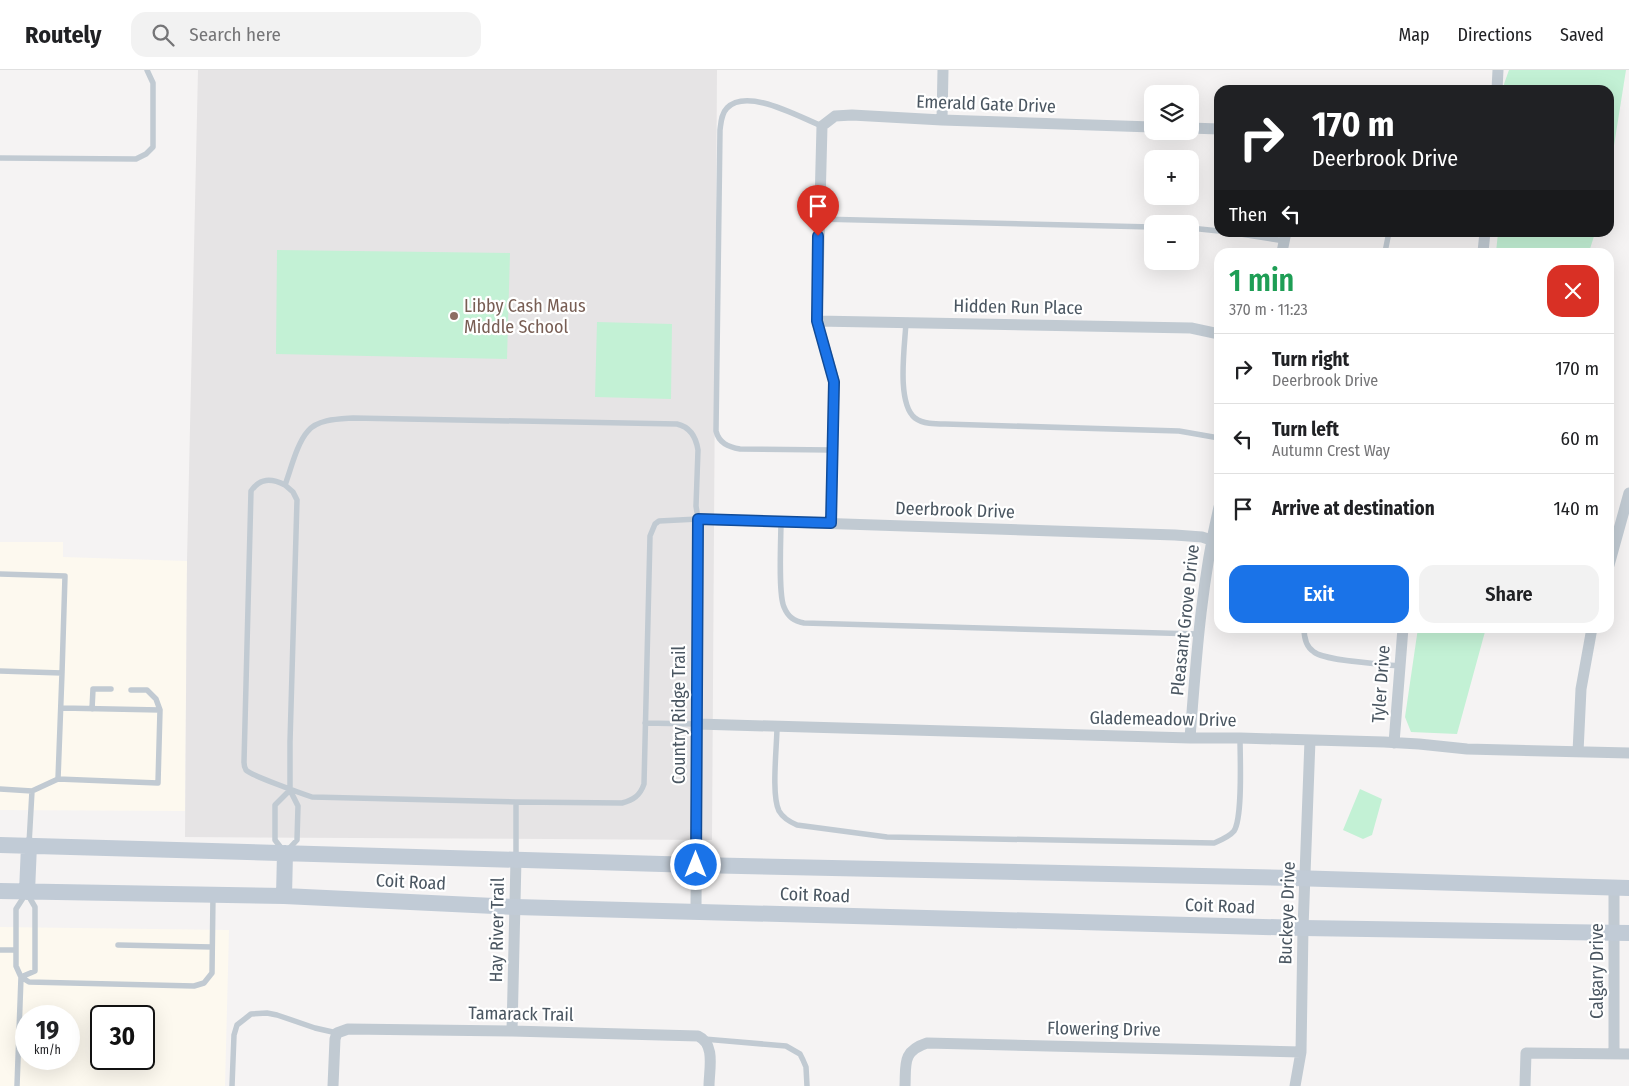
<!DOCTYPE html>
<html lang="en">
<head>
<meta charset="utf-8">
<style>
	:root { --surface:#fff; --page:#f2f2f2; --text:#202124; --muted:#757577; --line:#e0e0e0; --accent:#1a73e8 }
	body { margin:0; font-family:"Fira Sans Condensed",sans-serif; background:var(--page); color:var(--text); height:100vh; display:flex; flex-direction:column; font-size:19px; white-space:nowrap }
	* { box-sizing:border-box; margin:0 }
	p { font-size:16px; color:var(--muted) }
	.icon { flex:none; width:28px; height:28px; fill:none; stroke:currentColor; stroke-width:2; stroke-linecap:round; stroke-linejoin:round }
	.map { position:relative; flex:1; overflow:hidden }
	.details { position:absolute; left:1214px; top:178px; width:400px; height:385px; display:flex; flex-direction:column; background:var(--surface); border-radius:15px; box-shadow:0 5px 20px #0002 }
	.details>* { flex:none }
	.guide { position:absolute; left:1214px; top:15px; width:400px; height:152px; border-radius:15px; box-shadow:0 5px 20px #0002; background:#202124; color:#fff; overflow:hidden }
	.controls { position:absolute; left:1144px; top:15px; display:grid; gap:10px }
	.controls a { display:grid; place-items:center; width:55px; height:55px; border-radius:10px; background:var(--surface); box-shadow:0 5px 20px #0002; font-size:25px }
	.speed { position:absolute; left:15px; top:935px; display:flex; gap:10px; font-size:25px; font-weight:700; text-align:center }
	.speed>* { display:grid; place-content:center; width:65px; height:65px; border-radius:50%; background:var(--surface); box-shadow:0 5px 20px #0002; line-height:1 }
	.speed small { font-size:12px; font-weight:400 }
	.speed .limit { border:2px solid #111; border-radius:8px; background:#fff; color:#111 }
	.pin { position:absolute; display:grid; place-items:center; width:42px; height:42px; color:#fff; margin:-51px -21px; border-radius:50% 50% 50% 0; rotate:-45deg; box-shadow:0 0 5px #0007 }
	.pin .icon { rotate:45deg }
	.me { position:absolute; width:55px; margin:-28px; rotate:0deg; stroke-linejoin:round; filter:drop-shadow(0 0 4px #0008) }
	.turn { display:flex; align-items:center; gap:18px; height:105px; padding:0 15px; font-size:22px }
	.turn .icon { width:65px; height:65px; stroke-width:2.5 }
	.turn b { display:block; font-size:35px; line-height:42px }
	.then { display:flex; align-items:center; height:48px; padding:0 15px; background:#0003; gap:10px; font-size:19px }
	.round { display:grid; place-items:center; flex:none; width:52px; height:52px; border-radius:15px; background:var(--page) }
	.head { display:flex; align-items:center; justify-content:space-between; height:85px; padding:0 15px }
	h1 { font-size:30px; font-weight:600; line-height:38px; color:#1e9e55 }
	.action { display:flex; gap:10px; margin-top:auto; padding:10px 15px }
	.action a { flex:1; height:58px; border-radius:15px; background:var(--accent); color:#fff; font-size:20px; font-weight:600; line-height:58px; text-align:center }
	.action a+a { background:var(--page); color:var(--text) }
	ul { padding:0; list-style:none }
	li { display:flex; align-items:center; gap:15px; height:70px; padding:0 15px; border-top:1px solid var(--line) }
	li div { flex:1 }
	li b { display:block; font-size:19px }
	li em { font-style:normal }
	header { display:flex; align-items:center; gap:30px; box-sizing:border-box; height:70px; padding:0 25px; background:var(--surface); border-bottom:1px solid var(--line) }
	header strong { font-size:24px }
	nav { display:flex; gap:28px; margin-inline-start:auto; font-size:18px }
	.search { width:350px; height:45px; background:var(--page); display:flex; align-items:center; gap:12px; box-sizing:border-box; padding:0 18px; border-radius:15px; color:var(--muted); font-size:19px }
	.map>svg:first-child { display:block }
</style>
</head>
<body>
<header>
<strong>Routely</strong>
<div class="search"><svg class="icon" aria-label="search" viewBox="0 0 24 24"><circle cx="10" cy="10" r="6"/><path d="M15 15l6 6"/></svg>Search here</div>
<nav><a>Map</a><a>Directions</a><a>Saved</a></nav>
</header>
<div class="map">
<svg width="1629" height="1016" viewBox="0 0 1629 1016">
	<rect width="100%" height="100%" fill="#f5f3f3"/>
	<path fill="#fdf9ef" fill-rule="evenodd" d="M0,472H63V487L187,491L185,741L0,740Z
		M0,857L229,860L225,1016H0ZM26,946H69V989H26ZM101,946H144V989H101Z"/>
	<path fill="#e6e4e5" d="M198,0H717L712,770L185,767L187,491Z"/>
	<path fill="#c3f1d5" d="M1509,0H1626L1609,107V20H1505L1504,14Z
		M1498,163V162L1595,163L1589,182H1496Z
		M277,180L510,183L507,289L276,284Z
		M597,252L672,254L671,329L595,327Z
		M1418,558H1486L1457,664L1411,662L1405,647Z
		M1360,719L1382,729L1372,765L1363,769L1343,760Z"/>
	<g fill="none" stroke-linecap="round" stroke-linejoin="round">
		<path stroke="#c1cad2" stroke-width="5.5" d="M822,56C799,47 747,17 727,38C721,44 721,53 720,60L716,361C719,373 728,377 740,379L832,380
			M0,88L136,89L146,84L153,77V13L147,0
			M818,149L1152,157
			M1190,158L1219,161
			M1228,162L1285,171
			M1385,182L1389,162
			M906,252C905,275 896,333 915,348C923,354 935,354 945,354L1179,361L1219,368
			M285,415C271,408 260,408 251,421L244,692C244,694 244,697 246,700C250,705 303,724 312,727L516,732L622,733C633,730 640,726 644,714L650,466L655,454L659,451L698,449L696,436L698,380C696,367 690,357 677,354L353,348C339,349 318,349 308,361C297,373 291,399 285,415L293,422L297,430L290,672V720L298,736L297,770L285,783L275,770V735L290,720
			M781,451C781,469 778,524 784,537C788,547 794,551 804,553L1198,564
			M0,504L65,506L62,603
			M1304,558C1304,567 1306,577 1314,582C1325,591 1382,594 1400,596
			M0,601L62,603L58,709L32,721L29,774
			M131,620H147L156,629L160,640
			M92,639L93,619H111
			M645,653L697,654
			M777,657C777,676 771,725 779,741C783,748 790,752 797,755L887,767L1214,773C1221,770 1229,767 1234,761C1243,747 1240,687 1240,668
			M58,709L158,713L160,640L62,638
			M0,719L32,721
			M516,787V732
			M118,875L212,877
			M0,880H16
			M21,907L29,912L194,916L204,913L212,903L213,825
			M21,907L35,901V837L28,825
			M704,969L786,976L800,984L803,990L806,997L807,1016
			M17,1016L21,907L16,896V839L25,825
			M232,1016L234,965L237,955L251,944L267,943L277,945L315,958L337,963"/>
		<path stroke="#c1cad2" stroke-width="11" d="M1497,20L1498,0
			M942,50L943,0
			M1190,58L1219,59
			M1282,182L1286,162
			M1483,182L1485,162
			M817,251L1191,258L1219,264
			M831,453L834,311L817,251L822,56L835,46L852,45L942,50L1152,57
			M1609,495L1629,423
			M697,654L1190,668H1240L1384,672L1419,674L1467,679L1629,683
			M1190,668C1196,591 1201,513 1219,437
			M1394,673L1403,558
			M1578,682L1581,619L1592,558
			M696,841L698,449L1175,465L1202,467L1211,470
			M512,961L516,789
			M1614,984V818
			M333,1016L335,969L337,963L348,959L512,961L698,966C716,974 709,1000 709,1016
			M905,1016C906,994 902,981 927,973L1301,982
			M1295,1016L1301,982L1303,858L1310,670
			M1525,1016L1526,983L1629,984"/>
		<path stroke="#c1cbd6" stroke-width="16" d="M0,775L696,795L1292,808L1629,818
			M0,821L284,826L515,837L1303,858L1629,863
			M27,822L29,775
			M284,826L285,783"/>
	</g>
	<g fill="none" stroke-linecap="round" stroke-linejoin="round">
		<defs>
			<path id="route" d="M696,795L698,449L831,453L834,312L817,251L818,166"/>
		</defs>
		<use href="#route" stroke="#114b97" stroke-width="12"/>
		<use href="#route" stroke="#1a73e8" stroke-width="9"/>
	</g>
	<circle fill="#8d6e63" stroke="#fff" stroke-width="2" cx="454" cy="246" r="5"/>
	<g text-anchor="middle" stroke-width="4.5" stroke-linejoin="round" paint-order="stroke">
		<g font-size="18" fill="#4a5661" stroke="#fff">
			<text transform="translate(986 34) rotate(2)" y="6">Emerald Gate Drive</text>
			<text transform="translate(1018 237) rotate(1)" y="6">Hidden Run Place</text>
			<text transform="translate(955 440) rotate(2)" y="6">Deerbrook Drive</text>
			<text transform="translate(1185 550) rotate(-84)" y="6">Pleasant Grove Drive</text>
			<text transform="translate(1381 614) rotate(-86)" y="6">Tyler Drive</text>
			<text transform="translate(679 645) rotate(-90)" y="6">Country Ridge Trail</text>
			<text transform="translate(1163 649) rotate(1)" y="6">Glademeadow Drive</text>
			<text transform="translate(411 812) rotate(3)" y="6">Coit Road</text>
			<text transform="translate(815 825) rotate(2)" y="6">Coit Road</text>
			<text transform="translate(1220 836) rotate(2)" y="6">Coit Road</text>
			<text transform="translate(1287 843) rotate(-88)" y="6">Buckeye Drive</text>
			<text transform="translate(497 860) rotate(-89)" y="6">Hay River Trail</text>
			<text transform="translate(1597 901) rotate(-90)" y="6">Calgary Drive</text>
			<text transform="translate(521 944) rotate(1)" y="6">Tamarack Trail</text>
			<text transform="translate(1104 959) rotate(1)" y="6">Flowering Drive</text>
		</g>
		<g font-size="18" fill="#785e54" stroke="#fff" text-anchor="start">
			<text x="464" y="242">Libby Cash Maus<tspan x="464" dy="21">Middle School</tspan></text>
		</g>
	</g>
</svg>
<div class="controls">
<a><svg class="icon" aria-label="layers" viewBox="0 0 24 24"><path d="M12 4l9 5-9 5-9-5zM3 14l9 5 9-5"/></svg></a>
<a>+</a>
<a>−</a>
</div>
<div class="speed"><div>19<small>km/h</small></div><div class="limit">30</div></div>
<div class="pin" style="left:818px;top:166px;background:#d93025"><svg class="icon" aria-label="arrive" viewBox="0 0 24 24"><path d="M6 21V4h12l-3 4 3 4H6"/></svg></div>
<svg class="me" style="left:696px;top:795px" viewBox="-20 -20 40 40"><circle r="17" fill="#1a73e8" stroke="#fff" stroke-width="3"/><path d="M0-11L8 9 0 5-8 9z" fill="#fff"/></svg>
<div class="guide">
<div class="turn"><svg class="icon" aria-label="right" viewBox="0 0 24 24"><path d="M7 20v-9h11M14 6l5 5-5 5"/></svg><div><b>170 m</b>Deerbrook Drive</div></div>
<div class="then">Then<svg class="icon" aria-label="left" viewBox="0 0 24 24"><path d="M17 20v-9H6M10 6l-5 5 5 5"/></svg></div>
</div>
<section class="details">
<div class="head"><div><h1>1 min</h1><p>370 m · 11:23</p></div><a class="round" style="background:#d93025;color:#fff"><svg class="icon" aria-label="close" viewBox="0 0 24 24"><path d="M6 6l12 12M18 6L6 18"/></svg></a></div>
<ul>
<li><svg class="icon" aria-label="right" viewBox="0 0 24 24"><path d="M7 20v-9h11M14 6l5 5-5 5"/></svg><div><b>Turn right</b><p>Deerbrook Drive</p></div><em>170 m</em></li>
<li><svg class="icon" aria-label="left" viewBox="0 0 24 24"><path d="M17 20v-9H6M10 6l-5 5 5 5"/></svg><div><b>Turn left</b><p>Autumn Crest Way</p></div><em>60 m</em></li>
<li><svg class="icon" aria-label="arrive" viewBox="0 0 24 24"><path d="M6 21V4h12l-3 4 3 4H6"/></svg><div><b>Arrive at destination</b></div><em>140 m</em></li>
</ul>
<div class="action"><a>Exit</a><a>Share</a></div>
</section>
</div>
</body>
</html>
